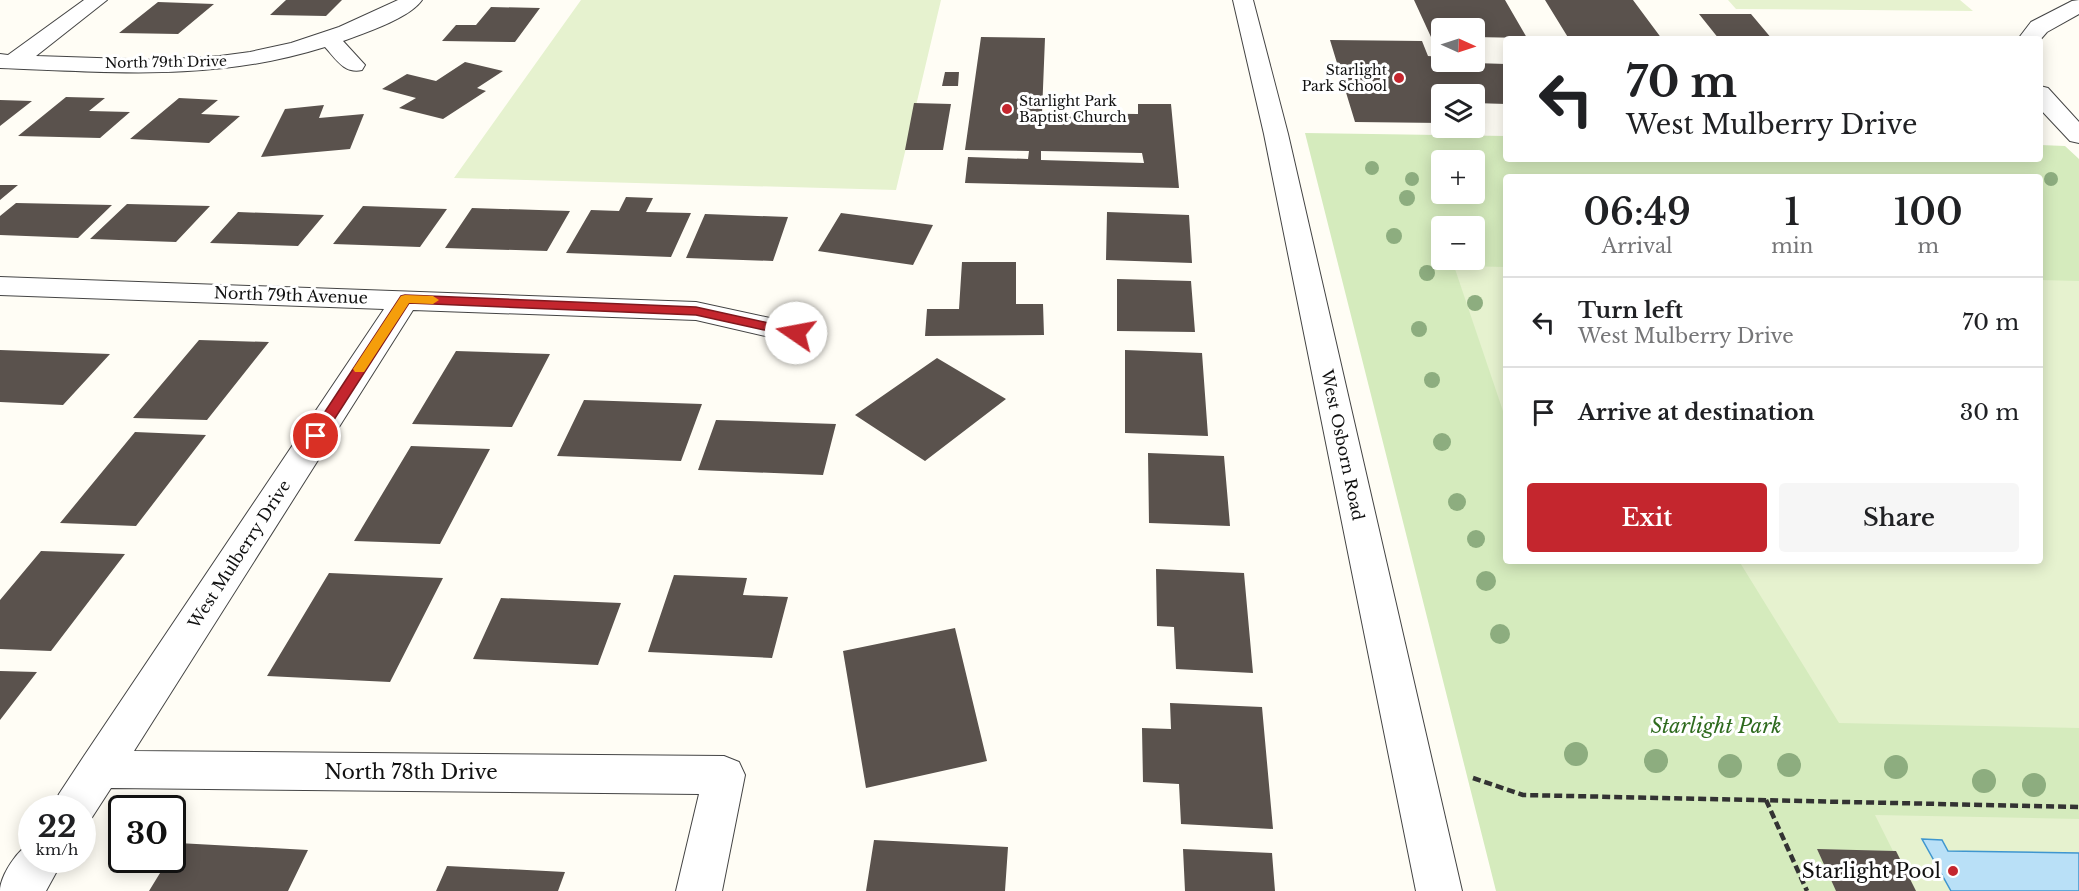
<!DOCTYPE html>
<html lang="en">
<head>
<meta charset="utf-8">
<style>
	:root { --surface:#fff; --page:#f6f6f6; --text:#202124; --muted:#757577; --line:#e0e0e0; --accent:#c4262e }
	body { margin:0; font-family:"Libre Baskerville",serif; background:var(--page); color:var(--text); height:100vh; display:flex; flex-direction:column; font-size:22px; white-space:nowrap }
	* { box-sizing:border-box; margin:0 }
	p { font-size:20px; color:var(--muted) }
	.icon { flex:none; width:33px; height:33px; fill:none; stroke:currentColor; stroke-width:2; stroke-linecap:round; stroke-linejoin:round }
	.map { position:relative; flex:1; overflow:hidden }
	.details { position:absolute; left:1503px; top:174px; width:540px; height:390px; display:flex; flex-direction:column; background:var(--surface); border-radius:6px; box-shadow:0 3px 15px #0003 }
	.details>* { flex:none }
	.hud { position:absolute; left:1503px; top:36px; width:540px; height:126px; border-radius:6px; box-shadow:0 3px 15px #0003; background:#fff; color:var(--text); overflow:hidden }
	.needle { width:39px; rotate:93deg }
	.controls { position:absolute; left:1431px; top:18px; display:grid; gap:12px }
	.controls a { display:grid; place-items:center; width:54px; height:54px; border-radius:6px; background:var(--surface); box-shadow:0 3px 15px #0003; font-size:30px }
	.speed { position:absolute; left:18px; top:795px; display:flex; gap:12px; font-size:30px; font-weight:700; text-align:center }
	.speed>* { display:grid; place-content:center; width:78px; height:78px; border-radius:50%; background:var(--surface); box-shadow:0 3px 15px #0003; line-height:1 }
	.speed small { font-size:15px; font-weight:400 }
	.speed .limit { border:3px solid #111; border-radius:9px; background:#fff; color:#111 }
	.pin { position:absolute; display:grid; place-items:center; width:51px; height:51px; color:#fff; margin:-26px; border:3px solid #fff; border-radius:50%; box-shadow:0 2px 6px #0007 }
	.me { position:absolute; width:66px; margin:-33px; rotate:282deg; stroke-linejoin:round; filter:drop-shadow(0 0 4px #0008) }
	.turn { display:flex; align-items:center; gap:21px; height:126px; padding:0 24px; font-size:27px }
	.turn .icon { width:78px; height:78px; stroke-width:2.5 }
	.turn b { display:block; font-size:42px; line-height:51px }
	.eta { display:flex; justify-content:space-evenly; align-items:center; height:102px; text-align:center }
	.eta b { font-size:36px; font-weight:600; line-height:42px }
	.primary-button { display:flex; gap:12px; margin-top:auto; padding:12px 24px }
	.primary-button a { flex:1; height:69px; border-radius:6px; background:var(--accent); color:#fff; font-size:24px; font-weight:600; line-height:69px; text-align:center }
	.primary-button a+a { background:var(--page); color:var(--text) }
	ul { padding:0; list-style:none }
	li { display:flex; align-items:center; gap:18px; height:90px; padding:0 24px; border-top:2px solid var(--line) }
	li div { flex:1 }
	li b { display:block; font-size:22px }
	li em { font-style:normal }
	.map>svg:first-child { display:block }
</style>
</head>
<body>
<div class="map">
<svg width="2079" height="891" viewBox="0 0 2079 891">
	<rect width="100%" height="100%" fill="#fffdf5"/>
	<path fill="#d5ebbd" fill-rule="evenodd" d="M1305,133L1506,136V159H2040V145L2065,146L2079,159V891H1496ZM1442,160H1474V194H1442ZM1506,177H2040V561H1506ZM1442,226H1474V260H1442Z"/>
	<path fill="#e6f2cf" d="M581,0H941L896,190L454,178Z
		M1728,0H1960L1973,11L1736,9Z
		M1454,266L1506,267V420Z
		M2040,280L2079,281V728L1839,723L1739,561H2040Z
		M1875,815L2079,819V891H1836L1817,849L1893,851Z"/>
	<path fill="#b9e0f7" stroke="#3f96cf" stroke-width="1.5" d="M1922,839L1942,840L1948,851L2079,853V891H1951Z"/>
	<path fill="#5a524d" fill-rule="evenodd" d="M286,0H342L326,16L270,15Z
		M1414,0H1505L1527,38L1474,37V28H1442V37H1431Z
		M1545,0H1633L1662,39H1569Z
		M158,2L214,4L178,34L119,33Z
		M491,7L540,8L515,42L442,41L456,25H476Z
		M1699,14H1751L1772,39H1719Z
		M981,37L1045,38L1042,113L1138,114V104H1171L1179,188L965,183L968,157L1028,159L1029,151L965,150ZM1041,151L1142,153L1144,163L1041,160Z
		M1330,40L1422,41L1428,56L1442,57V62L1506,64V104L1474,103V94H1442V123L1355,122Z
		M465,62L503,71L477,88L486,91L443,119L399,108L416,98L382,89L407,74L436,81Z
		M945,72H959L958,86H942Z
		M66,97L105,98L89,111L130,112L100,138L18,136Z
		M179,98L218,100L201,114L240,116L209,143L130,139Z
		M0,100L32,101L0,126Z
		M914,103L951,104L943,150H905Z
		M324,105L319,118L364,114L350,149L261,157L285,109Z
		M0,185H18L0,200Z
		M626,197L653,198L646,212L691,213L671,257L566,253L591,210L619,211Z
		M16,203L112,205L78,238L0,235V216Z
		M127,204L210,206L176,242L90,239Z
		M363,206L447,209L420,247L333,244Z
		M472,208L570,211L547,251L445,248Z
		M238,212L324,215L298,246L210,243Z
		M1107,212L1189,215L1192,263L1106,260Z
		M841,213L933,225L913,265L818,251Z
		M705,214L788,217L773,261L686,258Z
		M962,262H1016V304H1043L1044,335L925,336L927,309H959Z
		M1117,279L1191,281L1195,332L1117,331Z
		M199,340L269,342L207,420L133,418Z
		M0,350L110,354L63,405L0,402Z
		M1125,350L1202,353L1208,436L1125,433Z
		M456,351L550,354L512,427L412,424Z
		M937,358L1006,399L925,461L855,415Z
		M584,400L702,404L681,461L557,456Z
		M716,420L836,424L823,475L698,470Z
		M135,432L206,435L136,526L60,523Z
		M411,446L490,449L440,544L354,541Z
		M1148,453L1224,456L1230,526L1149,523Z
		M41,551L125,554L51,651L0,649V600Z
		M1156,569L1244,573L1253,673L1176,669L1174,627L1157,626Z
		M329,573L443,578L390,682L267,676Z
		M674,575L747,578L743,595L788,597L772,658L648,652Z
		M501,598L621,603L598,665L473,659Z
		M955,628L987,761L866,788L843,651Z
		M0,671L37,672L0,720Z
		M1170,703L1262,707L1273,829L1181,824L1179,784L1143,782L1142,728L1171,729Z
		M874,840L1008,847L1005,891H866Z
		M178,843L308,850L288,891H149L168,860H172V852Z
		M1183,849L1272,853L1275,891H1185Z
		M1817,849L1896,851L1916,891H1836Z
		M447,866L565,872L558,891H436Z"/>
	<g fill="none" stroke-linecap="round" stroke-linejoin="round">
		<defs>
			<path id="minor" d="M84,0H107L36,56L158,60L220,56L250,52L291,43L339,27L398,0H422C410,18 365,33 343,41L365,65L362,70C344,74 336,59 325,47C214,82 114,72 0,68V54L8,55Z
				M2079,0V14L2047,32L2040,40L2018,39L2031,22L2072,1Z
				M2040,86L2048,88L2079,122V143L2070,141L2040,109Z
				M0,277L696,302L807,326L811,333L807,340L796,343L696,320L413,310L134,751L724,756L739,762L745,775L722,891H676L699,794L111,788L89,822L82,825V808H53L59,794L84,756L384,309L0,295Z
				M32,843V860H63L46,891H0C0,876 18,848 32,843Z"/>
			<path id="tertiary" d="M1233,0H1253L1288,134L1462,891H1416L1264,134Z"/>
		</defs>
		<use href="#minor" stroke="#444" stroke-width="2"/>
		<use href="#tertiary" stroke="#444" stroke-width="2"/>
		<path stroke="#333" stroke-width="4.5" stroke-dasharray="8 4" stroke-linecap="butt" d="M1473,778L1523,795L2079,807
			M1766,800L1807,891"/>
		<use href="#minor" fill="#fff" fill-rule="evenodd"/>
		<use href="#tertiary" fill="#fff" fill-rule="evenodd"/>
	</g>
	<g fill="#8dad7f">
		<circle cx="1372" cy="168" r="7"/>
		<circle cx="1412" cy="179" r="7"/>
		<circle cx="2051" cy="179" r="7"/>
		<circle cx="1407" cy="198" r="8"/>
		<circle cx="1394" cy="236" r="8"/>
		<circle cx="1427" cy="273" r="8"/>
		<circle cx="1475" cy="303" r="8"/>
		<circle cx="1419" cy="329" r="8"/>
		<circle cx="1432" cy="380" r="8"/>
		<circle cx="1442" cy="442" r="9"/>
		<circle cx="1457" cy="502" r="9"/>
		<circle cx="1476" cy="539" r="9"/>
		<circle cx="1486" cy="581" r="10"/>
		<circle cx="1500" cy="634" r="10"/>
		<circle cx="1576" cy="754" r="12"/>
		<circle cx="1656" cy="761" r="12"/>
		<circle cx="1789" cy="765" r="12"/>
		<circle cx="1730" cy="766" r="12"/>
		<circle cx="1896" cy="767" r="12"/>
		<circle cx="1984" cy="781" r="12"/>
		<circle cx="2034" cy="785" r="12"/>
	</g>
	<path fill="#c4262e" stroke="#7f191e" stroke-width="1.5" d="M405,295L696,307L796,329L803,333L796,337L696,315L409,303L321,440H311L309,436L311,433L401,296Z"/>
	<path fill="#f59e0b" d="M405,295L433,296L439,300L433,304L409,303L364,372H355L353,369L355,366L401,296Z"/>
	<g fill="#c4262e" stroke="#fff" stroke-width="2">
		<circle cx="1399" cy="78" r="6"/>
		<circle cx="1007" cy="109" r="6"/>
		<circle cx="1953" cy="871" r="6"/>
	</g>
	<g text-anchor="middle" stroke-width="6" stroke-linejoin="round" paint-order="stroke">
		<g font-size="14" fill="#111" stroke="#fff">
			<text transform="translate(166 62) rotate(-1)" y="5">North 79th Drive</text>
		</g>
		<g font-size="14" fill="#111" stroke="#fff" text-anchor="end">
			<text x="1387" y="75">Starlight<tspan x="1387" dy="16">Park School</tspan></text>
			<text x="1019" y="106" text-anchor="start">Starlight Park<tspan x="1019" dy="16">Baptist Church</tspan></text>
		</g>
		<g font-size="16" fill="#111" stroke="#fff">
			<text transform="translate(291 295) rotate(2)" y="6">North 79th Avenue</text>
			<text transform="translate(1343 445) rotate(78)" y="6">West Osborn Road</text>
			<text transform="translate(239 554) rotate(-57)" y="6">West Mulberry Drive</text>
		</g>
		<g font-size="20" font-style="italic" fill="#2f6b1f" stroke="#fff">
			<text x="1716" y="733">Starlight Park</text>
		</g>
		<g font-size="20" fill="#111" stroke="#fff">
			<text x="411" y="779">North 78th Drive</text>
		</g>
		<g font-size="20" fill="#111" stroke="#fff" text-anchor="end">
			<text x="1941" y="878">Starlight Pool</text>
		</g>
	</g>
</svg>
<div class="controls">
<a><svg class="needle" viewBox="-14 -14 28 28"><path d="M0-13l5 13h-10z" fill="#e53935"/><path d="M0 13l5-13h-10z" fill="#757577"/></svg></a>
<a><svg class="icon" aria-label="layers" viewBox="0 0 24 24"><path d="M12 4l9 5-9 5-9-5zM3 14l9 5 9-5"/></svg></a>
<a>+</a>
<a>−</a>
</div>
<div class="speed"><div>22<small>km/h</small></div><div class="limit">30</div></div>
<div class="pin" style="left:316px;top:436px;background:#d93025"><svg class="icon" aria-label="arrive" viewBox="0 0 24 24"><path d="M6 21V4h12l-3 4 3 4H6"/></svg></div>
<svg class="me" style="left:796px;top:333px" viewBox="-20 -20 40 40"><circle r="19" fill="#fff"/><path d="M0-13L10 11 0 6-10 11z" fill="#c4262e"/></svg>
<div class="hud">
<div class="turn"><svg class="icon" aria-label="left" viewBox="0 0 24 24"><path d="M17 20v-9H6M10 6l-5 5 5 5"/></svg><div><b>70 m</b>West Mulberry Drive</div></div>
</div>
<section class="details">
<div class="eta">
<div><b>06:49</b><p>Arrival</p></div>
<div><b>1</b><p>min</p></div>
<div><b>100</b><p>m</p></div>
</div>
<ul>
<li><svg class="icon" aria-label="left" viewBox="0 0 24 24"><path d="M17 20v-9H6M10 6l-5 5 5 5"/></svg><div><b>Turn left</b><p>West Mulberry Drive</p></div><em>70 m</em></li>
<li><svg class="icon" aria-label="arrive" viewBox="0 0 24 24"><path d="M6 21V4h12l-3 4 3 4H6"/></svg><div><b>Arrive at destination</b></div><em>30 m</em></li>
</ul>
<div class="primary-button"><a>Exit</a><a>Share</a></div>
</section>
</div>
</body>
</html>
